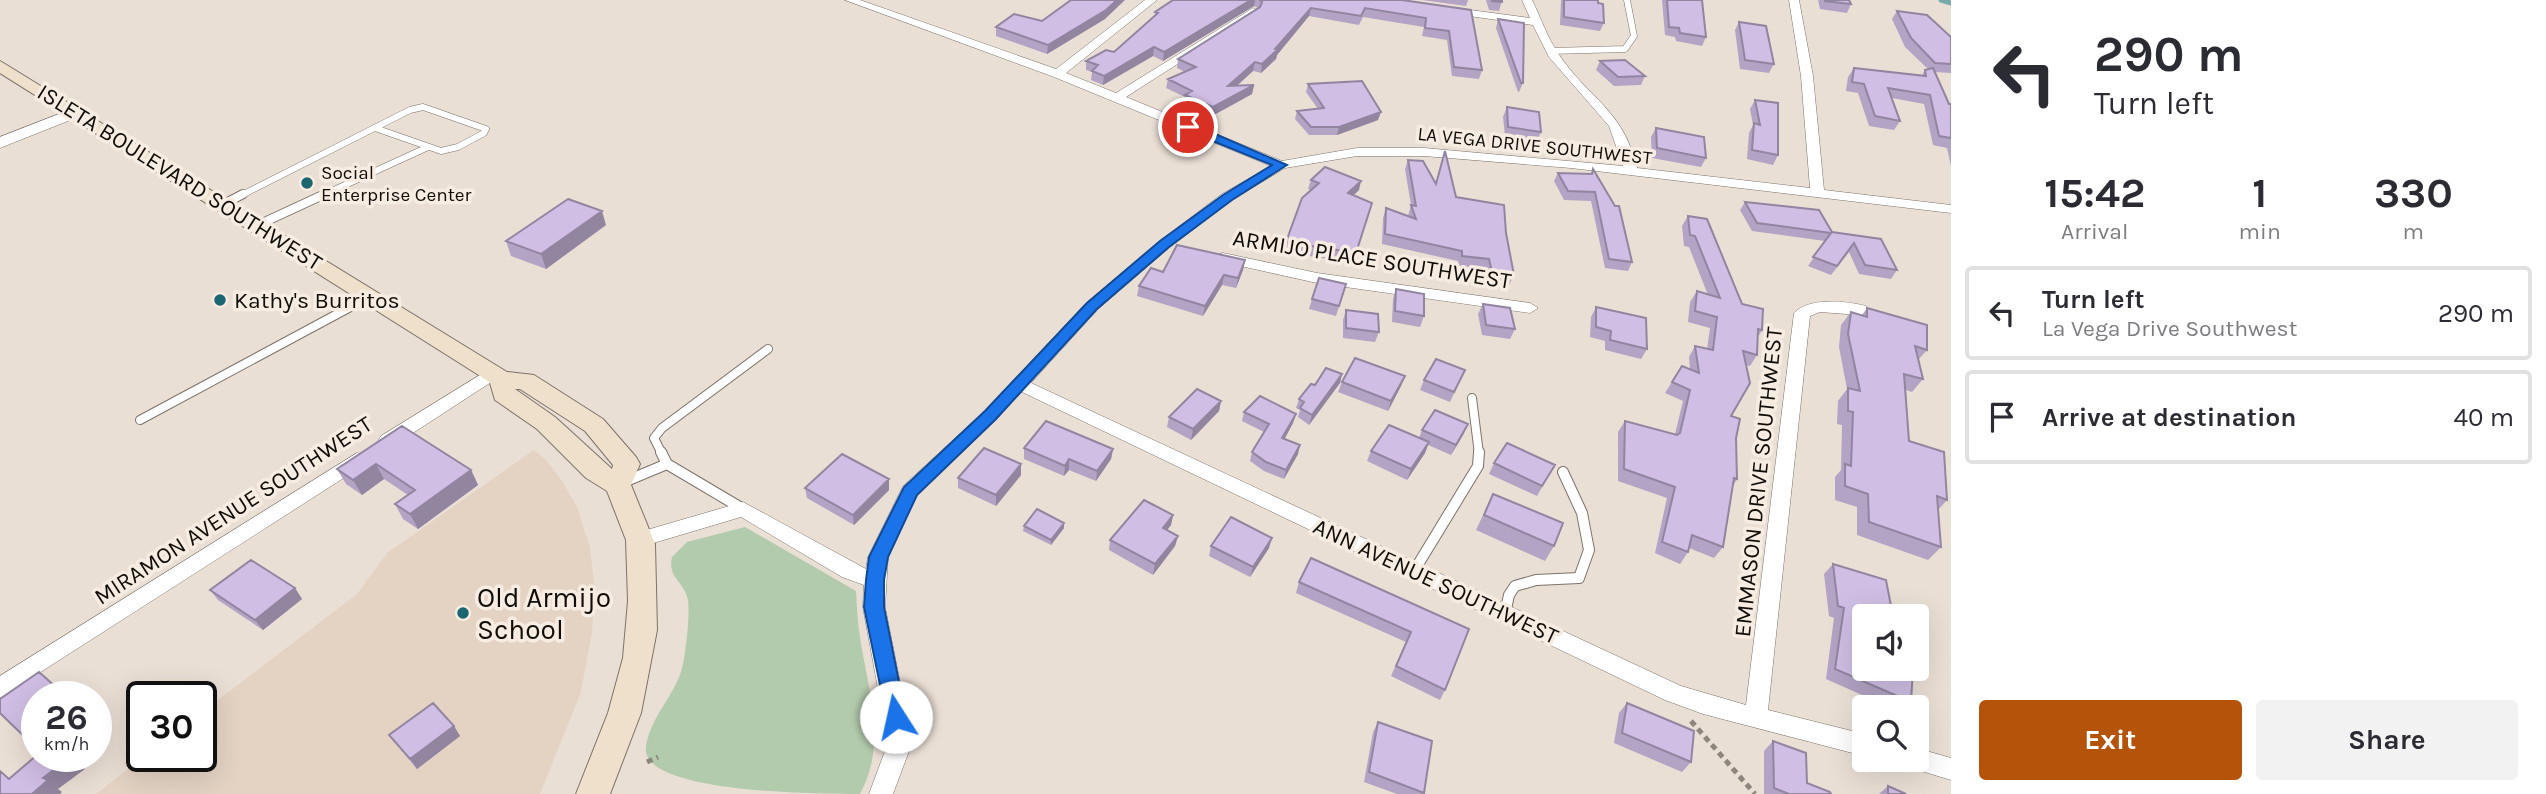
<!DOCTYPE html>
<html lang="en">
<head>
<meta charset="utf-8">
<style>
	:root { --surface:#fff; --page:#f2f2f3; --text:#2b2b33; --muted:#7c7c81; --line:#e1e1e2; --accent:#b45309 }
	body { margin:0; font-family:Karla,sans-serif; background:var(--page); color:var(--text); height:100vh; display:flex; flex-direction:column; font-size:26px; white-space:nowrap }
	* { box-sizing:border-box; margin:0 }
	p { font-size:23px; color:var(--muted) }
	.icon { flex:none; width:38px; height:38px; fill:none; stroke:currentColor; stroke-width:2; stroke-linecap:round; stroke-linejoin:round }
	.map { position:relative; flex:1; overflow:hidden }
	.panel { display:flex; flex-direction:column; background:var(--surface); width:595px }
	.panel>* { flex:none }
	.banner { background:#fff; color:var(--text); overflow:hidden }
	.tools { position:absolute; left:1852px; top:604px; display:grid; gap:14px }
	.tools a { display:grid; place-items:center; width:77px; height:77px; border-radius:7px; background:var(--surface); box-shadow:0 7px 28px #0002; font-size:35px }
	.speed { position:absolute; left:21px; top:681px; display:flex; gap:14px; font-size:35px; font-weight:700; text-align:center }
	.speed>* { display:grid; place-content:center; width:91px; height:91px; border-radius:50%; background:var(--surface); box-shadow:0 7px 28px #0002; line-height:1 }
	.speed small { font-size:18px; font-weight:400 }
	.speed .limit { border:4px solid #111; border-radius:10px; background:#fff; color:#111 }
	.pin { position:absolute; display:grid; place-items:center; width:60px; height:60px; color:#fff; margin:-30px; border:4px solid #fff; border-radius:50%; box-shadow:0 2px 7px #0007 }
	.me { position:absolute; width:77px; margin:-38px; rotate:350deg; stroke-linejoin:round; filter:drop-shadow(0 0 5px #0008) }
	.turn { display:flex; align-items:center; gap:24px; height:147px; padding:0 28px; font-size:32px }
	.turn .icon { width:91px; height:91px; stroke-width:2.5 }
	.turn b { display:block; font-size:49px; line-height:60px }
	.eta { display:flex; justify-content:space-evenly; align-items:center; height:119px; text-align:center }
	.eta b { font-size:42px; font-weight:700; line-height:49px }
	.button { display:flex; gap:14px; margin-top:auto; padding:14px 28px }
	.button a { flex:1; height:80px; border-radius:7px; background:var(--accent); color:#fff; font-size:28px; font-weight:700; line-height:80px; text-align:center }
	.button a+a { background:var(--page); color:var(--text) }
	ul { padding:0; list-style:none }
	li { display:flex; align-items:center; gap:21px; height:94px; margin:0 14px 10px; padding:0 14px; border:4px solid var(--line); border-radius:7px }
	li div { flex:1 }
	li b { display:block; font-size:26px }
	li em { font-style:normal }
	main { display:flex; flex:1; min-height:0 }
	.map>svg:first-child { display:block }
</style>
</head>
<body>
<main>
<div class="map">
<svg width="1951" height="794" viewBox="0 0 1951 794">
	<rect width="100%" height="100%" fill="#eadfd5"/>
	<path fill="#e4d3c3" d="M534,450L548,462L562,481L577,507L590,548L595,590L592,632L581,692L540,794H96L145,756H201V713L357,594L387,553Z"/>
	<path fill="#b3cbad" d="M745,527L856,591C857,604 857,617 859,630C866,685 889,741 860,794C824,794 639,794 646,747C650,716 677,694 683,664C686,649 690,615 688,600C685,582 667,578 672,557L687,542Z"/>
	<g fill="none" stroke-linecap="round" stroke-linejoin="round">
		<path stroke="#74aaab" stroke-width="5" d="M1941,0L1951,3"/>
		<defs>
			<path id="service-far2" d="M1551,51L1625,49L1634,36L1627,0
				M240,196L410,110L423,107L486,129L484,133L458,147L441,151L375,128
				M321,196L428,147"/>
			<path id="service-far1" d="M224,204L243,194
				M258,225L325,194
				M1472,398L1479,454
				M140,420L369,297
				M662,454L654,438L662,428L768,349"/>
			<path id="service" d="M661,452L667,464L743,509
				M624,482L667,464
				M1414,571L1478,466L1479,452
				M1505,614L1509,595L1515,586L1536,580L1579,578L1589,550L1582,513L1563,472"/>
			<path id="minor" d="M845,0H860L1056,69L1145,0H1157L1066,73L1116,93L1253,8L1258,11L1257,13L1126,97L1282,161L1357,148H1424L1623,166L1609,126L1549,57L1533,25L1448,13L1443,10L1448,7L1530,18L1522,0H1532C1541,18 1547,37 1558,53C1588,99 1623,108 1637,168L1810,188L1801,76L1789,0H1799L1813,76L1824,190L1951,205V213L1571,168L1424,156H1357L1285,168L1232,200L1170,247L1098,309L1031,383L1681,686L1746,705L1794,313C1809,297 1846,301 1866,306L1868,310L1866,314L1860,315L1820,312L1810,316L1768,710L1864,734V756L1703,714L1665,700L1022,392L917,495L888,557L885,607L912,743L893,794H869L888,743L863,607L864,585L842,577L741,517L640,547L633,544L630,539L633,534L743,502L866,569L868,557L903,486L985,411L1086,303L1160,241L1222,194L1271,166L1054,77Z
				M1223,253L1317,273L1530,303L1538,308L1530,313L1317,283L1218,261L1215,258L1218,255Z
				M493,367L502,373L499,377L393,446H381L378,441L381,436Z
				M357,453L364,455L366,460L364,465L0,698V676Z
				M1916,748L1951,758V780L1908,767L1904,760H1916Z"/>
			<path id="tertiary" d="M77,107L85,112L83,115L0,148V137Z"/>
			<path id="secondary" d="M0,61L507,372L534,375L603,419L636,457L640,464L631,485L655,544L657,630L641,713L610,794H576L608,713L623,658L628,601L626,540L607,491L586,478L537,429L495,400L490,383L485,379L0,73ZM515,389H520L585,431L613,465L612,469L555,417Z"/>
		</defs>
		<use href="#service-far2" stroke="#7c7269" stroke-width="7"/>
		<use href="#service-far1" stroke="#7c7269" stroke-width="10"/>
		<use href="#service" stroke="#7c7269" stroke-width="12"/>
		<use href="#minor" stroke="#7c7269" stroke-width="1"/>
		<use href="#tertiary" stroke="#7c7269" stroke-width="1"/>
		<use href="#secondary" stroke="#7c7269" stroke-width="2"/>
		<path stroke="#8d867e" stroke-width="5" stroke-dasharray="6 4.5" stroke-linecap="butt" d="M1691,721L1755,794
			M647,762L658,757"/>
		<use href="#service-far2" stroke="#fff" stroke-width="6"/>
		<use href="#service-far1" stroke="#fff" stroke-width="8"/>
		<use href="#service" stroke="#fff" stroke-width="10"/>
		<use href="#minor" fill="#fff" fill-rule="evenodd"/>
		<use href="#tertiary" fill="#fff" fill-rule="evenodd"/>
		<use href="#secondary" fill="#eee0ca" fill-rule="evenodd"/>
	</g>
	<path fill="#b3a3c4" d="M1173,0H1403L1471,10L1482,70L1479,79L1452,76L1447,40L1422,36L1424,27L1363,17L1359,25L1309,16L1277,55L1276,59L1261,73L1253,71L1237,86L1254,85L1252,94L1212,116L1184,104L1185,97L1166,88L1168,79L1185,72L1177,68L1178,59L1258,8L1254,6L1163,61L1153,56L1103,85L1091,80L1092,72L1086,70V61L1114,52L1155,16V12Z
		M1422,0H1468L1466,6Z
		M1486,0H1502L1499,11L1489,10Z
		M1561,0H1598L1604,23L1600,31L1560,25Z
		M1662,0H1702L1706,37L1702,46L1676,41L1675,37L1665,35Z
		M1818,0H1849L1851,4L1847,13L1820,9Z
		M1897,11L1951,37V73L1934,72L1949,104H1951V166L1947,148L1933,145L1924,104L1892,98L1900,121L1894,130L1869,126L1858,93L1846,91L1848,77L1854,68L1922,75L1925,70L1928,69L1905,47L1892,19Z
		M1105,19L1047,54L996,36V27L1042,21Z
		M1498,19L1523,83L1519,92H1518L1496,28Z
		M1739,22L1774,64L1769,73L1740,69L1735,30Z
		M1600,61L1645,76L1641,85L1614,86L1596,70Z
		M1308,84L1378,120L1337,135H1309L1295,119L1297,111L1318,109L1306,92Z
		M1755,100L1778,155L1773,165L1747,159L1749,133L1753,125L1750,109Z
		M1507,107L1541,132L1537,141L1505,136L1503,117Z
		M1656,128L1706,158L1701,167L1652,158L1651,137Z
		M1408,160L1436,183L1506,233L1514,275L1509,285L1488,282L1485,269L1459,266L1458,261L1382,244L1383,218L1386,208L1408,216L1411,205L1405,169Z
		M1593,169L1632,262L1628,271L1605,268L1591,201L1564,200L1554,181L1558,173L1591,174Z
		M1311,180L1359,190L1353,196L1372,203L1353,263L1284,252L1286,242L1311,190L1308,189Z
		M1745,202L1832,232L1881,239L1897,270L1891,279L1859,274L1849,252L1831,275L1808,266L1825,241L1752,231L1740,210Z
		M1688,216L1742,304L1762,330L1758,337L1757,355L1750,366L1746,365L1731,416L1736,438L1737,479L1733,486L1723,547L1714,558L1689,548L1688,552L1680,564L1655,553L1667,498L1618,481V432L1625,421L1675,434L1683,401L1665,393L1682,366L1690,370L1689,357L1695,346L1707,349L1710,328L1688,322L1690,302L1697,291L1708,295L1689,247L1684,246L1682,226Z
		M606,225L546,269L511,256L506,241Z
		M1245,260L1243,270L1236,288L1222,285L1203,316L1137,296L1139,286L1163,272Z
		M1346,284L1336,316L1309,309L1312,299Z
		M1396,289L1424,316L1420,327L1392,322L1393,299Z
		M1483,304L1515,329L1510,339L1482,335L1478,314Z
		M1596,307L1647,349L1641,359L1605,350V341L1590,337L1591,317Z
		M1867,308L1927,350L1918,360L1923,379L1912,392L1906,390L1909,441L1947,500L1938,510L1941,547L1928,560L1857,535V507L1835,500V477L1841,470L1842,425L1837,424L1838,401L1847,389L1839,347L1841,325L1851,312L1862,315Z
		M1346,310L1379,332L1375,342L1343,338V320Z
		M1465,370L1450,402L1420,390L1424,380Z
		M1342,374L1340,383L1309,425L1298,417L1300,410L1296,408L1299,399L1315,385Z
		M1405,376L1401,386L1388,411L1338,392L1342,382Z
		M1221,401L1219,411L1191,440L1167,427L1169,417Z
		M1244,412L1296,414L1293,423L1285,438L1298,454L1284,479L1264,471L1250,461L1252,452L1264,432L1242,421Z
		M1468,424L1463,435L1451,455L1428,445L1425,453L1407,480L1367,461L1371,451L1419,438L1422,430Z
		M402,426L471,470L478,485L418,529L403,519L395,504L408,495L384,479L362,495L346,484L337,469Z
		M1024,448L1113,449L1111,459L1096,481L1069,470L1064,476L1024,459Z
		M1494,463L1549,475L1537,496L1489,474Z
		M1021,475L996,506L958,488V478Z
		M889,479V490L854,525L807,498L805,488Z
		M1493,494L1554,546L1545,561L1476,530Z
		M1173,515L1171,525L1167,530L1178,536L1175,546L1153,575L1109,550L1110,540Z
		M1024,526L1064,528L1051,545L1023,531Z
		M1211,546L1269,548L1250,577L1209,556Z
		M1833,564L1864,616L1911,702L1905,707H1889L1826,679L1834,618L1829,616L1824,574Z
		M1299,582L1469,629L1445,690L1440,700L1391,676L1406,642L1296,593Z
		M295,588L302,599L263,630L218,600L210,590Z
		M1627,703L1691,762L1682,772L1614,743L1619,713Z
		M1378,722L1424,793V794H1397L1364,782L1373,732Z
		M454,726L460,736L417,769L389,735Z
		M1773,741L1807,783L1831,794H1764V751Z
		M1888,786L1906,794H1879Z"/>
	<path fill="#9285a0" d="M1117,0H1125L1105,19L1047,54L1048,45Z
		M1251,0H1255L1254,6L1163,61L1164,52Z
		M1311,8L1309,16L1277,55L1276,59L1261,73L1262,64Z
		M1154,47L1153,56L1103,85L1104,76Z
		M1255,62L1253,71L1226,95L1228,86Z
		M1254,85L1252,94L1212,116L1213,107Z
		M1381,112L1378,120L1337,135L1339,127Z
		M1361,181L1359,190L1345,203L1348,193Z
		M602,211L606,225L546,269L541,254Z
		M1245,260L1243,270L1236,288L1238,278Z
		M1224,275L1222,285L1203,316L1205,306Z
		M1342,374L1340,383L1309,425L1312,415Z
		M1405,376L1401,386L1388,411L1391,401Z
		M1221,401L1219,411L1191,440L1193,429Z
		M1296,414L1293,423L1280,447L1282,438Z
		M1468,424L1463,435L1451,455L1456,445Z
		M1429,442L1425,453L1407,480L1411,469Z
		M1300,445L1298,454L1284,479L1286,470Z
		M1113,449L1111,459L1096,481L1097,471Z
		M1069,459V470L1064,476L1065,466Z
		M376,464L384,479L362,495L353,480Z
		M1021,464V475L996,506V495Z
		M471,470L478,485L418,529L410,514Z
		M889,479V490L854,525L853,515Z
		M1173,515L1171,525L1161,538L1163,528Z
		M1064,523V528L1051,545V540Z
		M1178,536L1175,546L1153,575L1155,564Z
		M1272,538L1269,548L1250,577L1253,567Z
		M295,588L302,599L263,630L255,620Z
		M454,726L460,736L417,769L410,759Z
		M71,756L85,769L58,789L62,792L60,794H32L43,778Z"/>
	<path fill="#d0bee4" stroke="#9285a0" stroke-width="2" d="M1071,0H1117L1106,10L1048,45L996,27L1014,14L1042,21Z
		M1173,0H1251L1164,52L1154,47L1104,76L1092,71L1098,65L1086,61L1106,50L1114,52L1158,13L1155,12Z
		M1260,0H1402L1471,10L1482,70L1454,67L1449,31L1425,28L1426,18L1365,8L1361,16L1311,8L1275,49L1277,50L1262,64L1255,62L1228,86L1254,85L1213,107L1185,95L1192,91L1168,79L1196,67L1178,59L1260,7L1262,2Z
		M1492,0H1502V2L1492,1Z
		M1564,0H1598V3L1603,4L1604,23L1564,17Z
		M1667,0H1702L1706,37L1680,33L1679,28L1669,27Z
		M1825,0H1849L1851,4L1825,1Z
		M1897,11L1927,15L1951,37V64L1935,63L1911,38Z
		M1498,19L1524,23L1523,83H1521Z
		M1739,22L1766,26L1774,64L1745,60Z
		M1625,60L1645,76L1618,77L1600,61Z
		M1854,68L1926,76L1925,70L1933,68L1949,104H1951V138L1939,136L1930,95L1888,88L1900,121L1875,116L1864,84L1852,82Z
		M1362,81L1381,112L1339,127H1311L1297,111L1324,108L1308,84Z
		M1755,100L1778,103V155L1752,150L1754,123L1760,125Z
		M1507,107L1539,112L1541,132L1508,127Z
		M1656,128L1704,137L1706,158L1657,148Z
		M1445,151L1456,197L1504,205L1506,233L1514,275L1492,272L1489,259L1462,256V251L1385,234L1386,208L1416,219L1411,205L1416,206L1408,160L1423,161L1436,184Z
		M1325,167L1361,181L1348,193L1372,203L1356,253L1286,242L1302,198L1319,183L1311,180Z
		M1593,169L1615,206H1619L1632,262L1609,259L1595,192L1568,191L1558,173L1592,174Z
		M568,199L602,211L541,254L506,241Z
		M1745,202L1819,210L1832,232L1881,239L1897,270L1865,265L1854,243L1837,266L1813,257L1831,233L1757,223Z
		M1688,216L1707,219L1742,304L1763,309L1762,330L1758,329L1757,355L1743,351L1750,383L1731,416L1740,419L1736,438L1737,479L1734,478L1723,547L1692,535L1688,552L1662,542L1675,487L1624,469L1625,421L1677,435L1680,433L1690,390L1672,382L1682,366L1699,373L1695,346L1713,350L1717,317L1695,311L1697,291L1720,298L1695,236L1690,235Z
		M1177,245L1245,260L1238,278L1224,275L1205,306L1139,286L1151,268L1163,272Z
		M1319,278L1346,284L1339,306L1312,299Z
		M1396,289L1424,294V316L1395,311Z
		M1483,304L1510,308L1515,329L1486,325Z
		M1596,307L1646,318L1647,349L1610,340L1611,331L1596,327Z
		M1867,308L1927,325V350L1915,346L1923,379L1904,374L1909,441L1944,452L1947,500L1937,496L1941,547L1869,522L1868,494L1845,486V464L1851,466L1853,412L1848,411V388L1860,391L1848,334L1851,312L1867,317Z
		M1346,310L1378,314L1379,332L1346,328Z
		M1355,358L1405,376L1391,401L1342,382Z
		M1436,359L1465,370L1454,392L1424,380Z
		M1326,368L1342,374L1312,415L1300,408L1304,402L1299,399L1311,384L1315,385Z
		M1197,389L1221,401L1193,429L1169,417Z
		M1260,396L1296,414L1282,438L1300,445L1286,470L1266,462L1252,452L1269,424L1244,412Z
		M1435,410L1468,424L1456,445L1422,430Z
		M1046,421L1113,449L1097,471L1069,459L1065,466L1024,448Z
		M1389,425L1429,442L1411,469L1371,451Z
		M402,426L471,470L410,514L395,504L415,490L376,464L353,480L337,469Z
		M1507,443L1555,465L1542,486L1494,463Z
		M984,448L1021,464L996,495L958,478Z
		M842,454L889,479L853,515L805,488Z
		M1493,494L1563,523L1554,546L1484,515Z
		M1144,500L1173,515L1163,528L1178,536L1155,564L1110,540Z
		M1037,509L1064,523L1051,540L1024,526Z
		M1231,517L1272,538L1253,567L1211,546Z
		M1311,558L1469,629L1445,690L1396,666L1411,632L1299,582Z
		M251,560L295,588L255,620L210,590Z
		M1833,564L1886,580L1893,616H1864V668H1913L1911,702L1835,669L1844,608L1838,606Z
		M39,672L66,696H37V749L0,713V699Z
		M433,703L454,726L410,759L389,735Z
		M1627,703L1694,731L1691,762L1622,733Z
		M1378,722L1432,741L1424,793L1369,772Z
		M1773,741L1806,753L1807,783L1830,792L1831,794H1789L1774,788Z
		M37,755L71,757L43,778L48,780L32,794H0V771L9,779Z
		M1888,786L1906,794H1888Z"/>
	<path fill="#1a73e8" stroke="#114b97" stroke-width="2" d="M1183,124H1192L1287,165L1232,200L1169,247L1097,309L996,419L917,495L888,557L884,580V607L906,717L903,724L896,726L888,724L864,607L866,580L869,557L904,487L985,411L1087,303L1160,241L1223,195L1272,165L1183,129Z"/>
	<g fill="#1c6671" stroke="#f7ece2" stroke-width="2.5">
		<circle cx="307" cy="183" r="7"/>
		<circle cx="220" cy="300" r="7"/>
		<circle cx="463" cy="613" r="7"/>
	</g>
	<g text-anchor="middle" stroke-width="7" stroke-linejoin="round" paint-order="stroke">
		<g font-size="19" fill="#100d09" stroke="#f7ece2">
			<text transform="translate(1535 145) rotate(6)" y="7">LA VEGA DRIVE SOUTHWEST</text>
		</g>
		<g font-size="19" fill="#100d09" stroke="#f7ece2" text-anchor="start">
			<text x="321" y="179">Social<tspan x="321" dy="22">Enterprise Center</tspan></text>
		</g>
		<g font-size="23" fill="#100d09" stroke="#f7ece2">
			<text transform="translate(180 177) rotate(32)" y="8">ISLETA BOULEVARD SOUTHWEST</text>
			<text transform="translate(1372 259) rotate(9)" y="8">ARMIJO PLACE SOUTHWEST</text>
			<text transform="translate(1758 482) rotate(-84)" y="8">EMMASON DRIVE SOUTHWEST</text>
			<text transform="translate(233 510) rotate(-33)" y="8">MIRAMON AVENUE SOUTHWEST</text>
			<text transform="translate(1436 581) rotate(25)" y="8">ANN AVENUE SOUTHWEST</text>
		</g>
		<g font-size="23" fill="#100d09" stroke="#f7ece2" text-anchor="start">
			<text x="234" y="308">Kathy's Burritos</text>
		</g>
		<g font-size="28" fill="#100d09" stroke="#f7ece2" text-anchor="start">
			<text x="477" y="607">Old Armijo<tspan x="477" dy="32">School</tspan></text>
		</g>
	</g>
</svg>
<div class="tools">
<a><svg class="icon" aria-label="sound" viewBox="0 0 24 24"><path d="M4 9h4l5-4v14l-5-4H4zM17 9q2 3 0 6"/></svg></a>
<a><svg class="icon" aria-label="search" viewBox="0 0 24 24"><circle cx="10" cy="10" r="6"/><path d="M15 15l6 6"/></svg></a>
</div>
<div class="speed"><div>26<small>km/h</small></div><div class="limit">30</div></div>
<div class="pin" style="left:1188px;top:127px;background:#d93025"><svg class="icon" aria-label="arrive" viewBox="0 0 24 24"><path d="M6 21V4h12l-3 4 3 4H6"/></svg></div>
<svg class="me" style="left:896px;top:717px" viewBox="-20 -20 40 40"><circle r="19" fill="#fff"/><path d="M0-13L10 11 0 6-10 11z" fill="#1a73e8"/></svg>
</div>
<section class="panel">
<div class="banner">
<div class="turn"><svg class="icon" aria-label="left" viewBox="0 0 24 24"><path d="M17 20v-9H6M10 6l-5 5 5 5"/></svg><div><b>290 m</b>Turn left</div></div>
</div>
<div class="eta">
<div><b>15:42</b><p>Arrival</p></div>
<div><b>1</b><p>min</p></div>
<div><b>330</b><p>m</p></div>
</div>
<ul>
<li><svg class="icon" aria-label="left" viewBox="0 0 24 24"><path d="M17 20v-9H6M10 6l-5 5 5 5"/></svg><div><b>Turn left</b><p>La Vega Drive Southwest</p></div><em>290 m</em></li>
<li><svg class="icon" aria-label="arrive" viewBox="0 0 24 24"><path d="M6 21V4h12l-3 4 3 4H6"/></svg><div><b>Arrive at destination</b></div><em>40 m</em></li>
</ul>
<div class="button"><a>Exit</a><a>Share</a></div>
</section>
</main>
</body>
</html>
